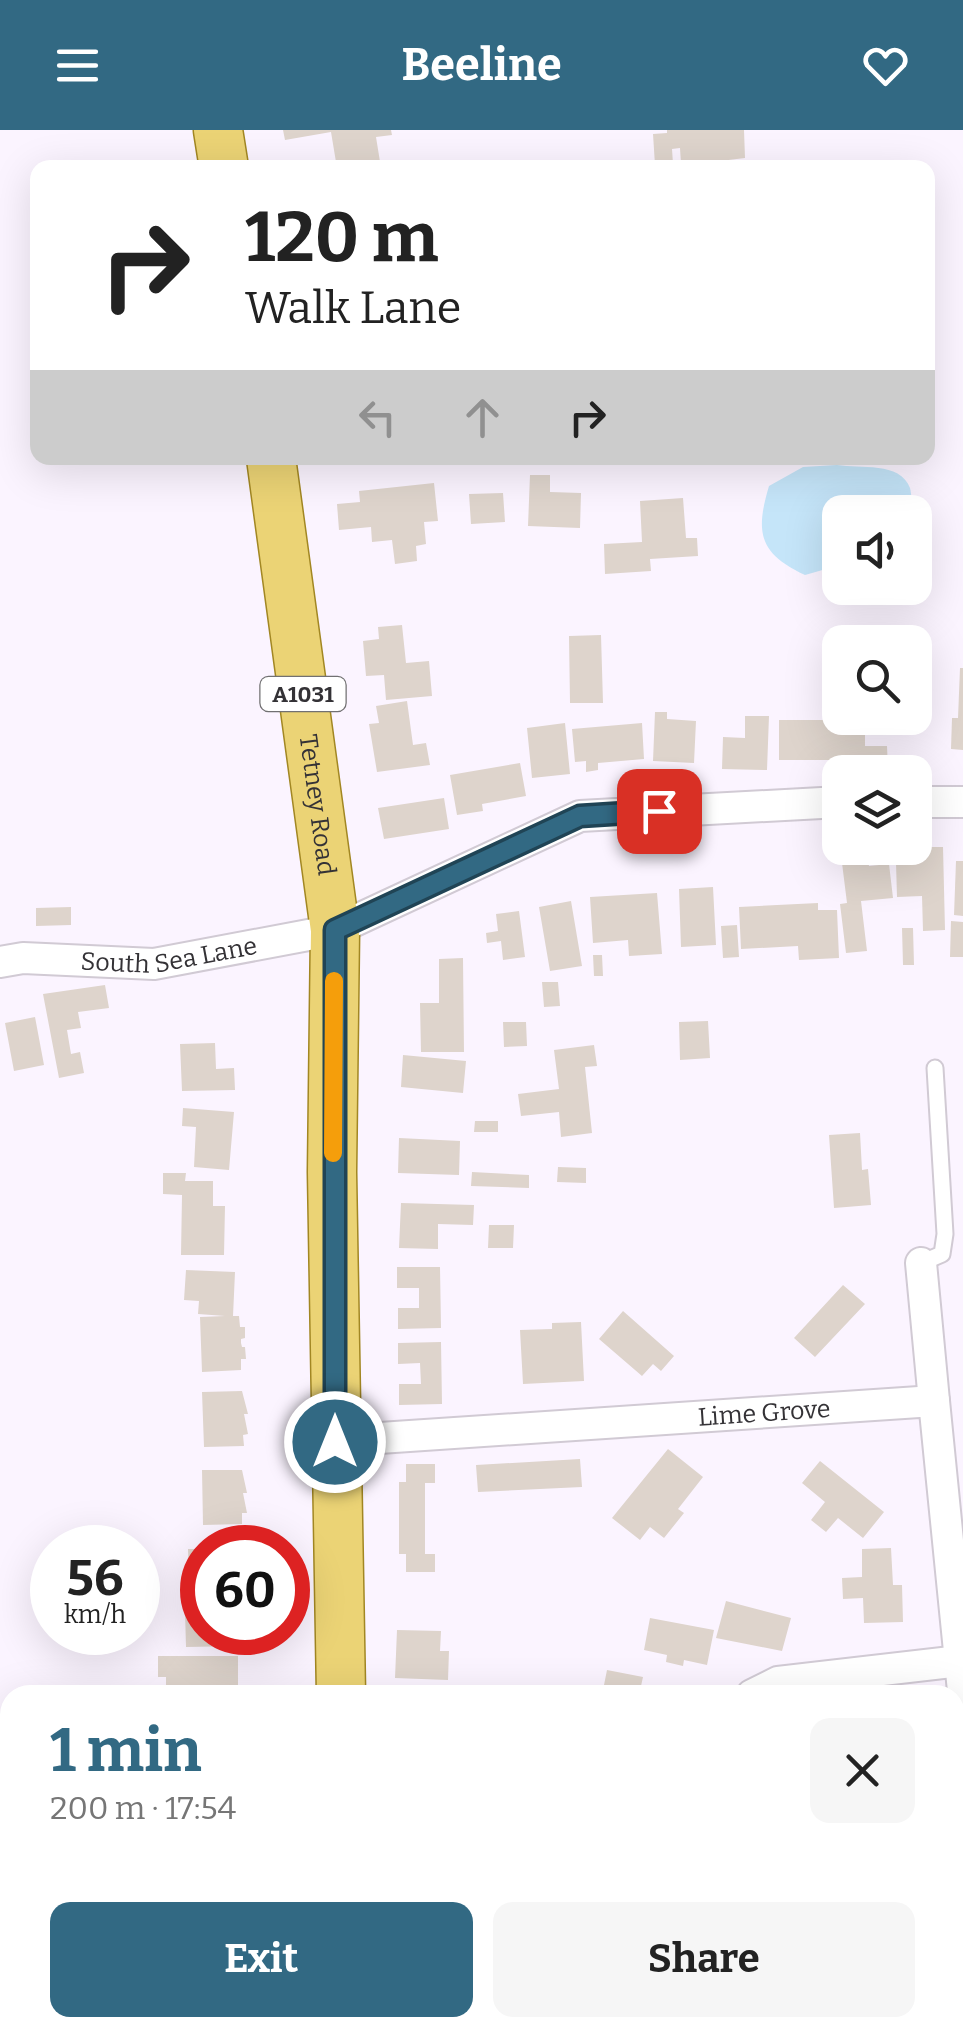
<!DOCTYPE html>
<html lang="en">
<head>
<meta charset="utf-8">
<style>
	:root { --surface:#fff; --page:#f6f6f6; --text:#222; --muted:#767676; --accent:#326983 }
	body { margin:0; font-family:Bitter,serif; background:var(--page); color:var(--text); height:100vh; display:flex; flex-direction:column; font-size:38px; white-space:nowrap }
	* { box-sizing:border-box; margin:0 }
	p { font-size:32px; color:var(--muted) }
	.icon { flex:none; width:55px; height:55px; fill:none; stroke:currentColor; stroke-width:2; stroke-linecap:round; stroke-linejoin:round }
	.map { position:relative; flex:1; overflow:hidden }
	.details { position:absolute; left:0px; top:1555px; width:965px; height:352px; display:flex; flex-direction:column; background:var(--surface); border-radius:30px 30px 0 0; box-shadow:0 10px 40px #0002 }
	.details>* { flex:none }
	.top-card { position:absolute; left:30px; top:30px; width:905px; height:305px; border-radius:20px; box-shadow:0 10px 40px #0002; background:#fff; color:var(--text); overflow:hidden }
	.fabs { position:absolute; left:822px; top:365px; display:grid; gap:20px }
	.fabs a { display:grid; place-items:center; width:110px; height:110px; border-radius:20px; background:var(--surface); box-shadow:0 10px 40px #0002; font-size:50px }
	.speed { position:absolute; left:30px; top:1395px; display:flex; gap:20px; font-size:50px; font-weight:700; text-align:center }
	.speed>* { display:grid; place-content:center; width:130px; height:130px; border-radius:50%; background:var(--surface); box-shadow:0 10px 40px #0002; line-height:1 }
	.speed small { font-size:25px; font-weight:400 }
	.speed .limit { border:15px solid #d22; background:#fff; color:#111 }
	.pin { position:absolute; display:grid; place-items:center; width:85px; height:85px; color:#fff; margin:-42px; border-radius:20px; box-shadow:0 5px 15px #0006 }
	.me { position:absolute; width:110px; margin:-55px; rotate:0deg; stroke-linejoin:round; filter:drop-shadow(0 0 8px #0008) }
	.turn { display:flex; align-items:center; gap:35px; height:210px; padding:0 50px; font-size:45px }
	.turn .icon { width:130px; height:130px; stroke-width:2.5 }
	.turn b { display:block; font-size:70px; line-height:85px }
	.lanes { display:flex; align-items:center; height:95px; padding:0 50px; background:#0003; justify-content:center; gap:50px; direction:ltr }
	.lanes .off { opacity:.35 }
	.round { display:grid; place-items:center; flex:none; width:105px; height:105px; border-radius:20px; background:var(--page) }
	.head { display:flex; align-items:center; justify-content:space-between; height:170px; padding:0 50px }
	h1 { font-size:60px; font-weight:700; line-height:75px; color:var(--accent) }
	.primary-button { display:flex; gap:20px; margin-top:auto; padding:20px 50px }
	.primary-button a { flex:1; height:115px; border-radius:20px; background:var(--accent); color:#fff; font-size:40px; font-weight:700; line-height:115px; text-align:center }
	.primary-button a+a { background:var(--page); color:var(--text) }
	header { display:flex; justify-content:space-between; align-items:center; height:130px; padding:0 50px; background:var(--accent); color:#fff; font-size:45px; font-weight:700 }
	.map>svg:first-child { display:block }
</style>
</head>
<body>
<header><svg class="icon" aria-label="menu" viewBox="0 0 24 24"><path d="M4 6h16M4 12h16M4 18h16"/></svg>Beeline<svg class="icon" aria-label="heart" viewBox="0 0 24 24"><path d="M12 20l-8-8c-3-5 5-10 8-4 3-6 11-1 8 4z"/></svg></header>
<div class="map">
<svg width="963" height="1906" viewBox="0 0 963 1906">
	<rect width="100%" height="100%" fill="#fbf4ff"/>
	<path fill="#c5e5f9" d="M837,335C860,339 900,331 910,358C912,365 911,375 913,382H840V435L805,445C759,423 755,403 769,356L803,337Z"/>
	<path fill="#ded4cc" d="M283,0H391L392,5L376,7L381,38H337L331,2L285,10Z
		M667,0H744L745,28L712,32V38H701L700,33H681L680,18L672,19L673,34L655,35L653,4L667,3Z
		M530,345H550V362L581,363L580,398L528,396Z
		M434,353L438,391L424,392L426,414L416,416L417,431L395,434L392,410L372,412L371,397L339,400L337,374L360,372L359,361Z
		M503,363L505,392L471,394L469,364Z
		M683,368L686,408H697L698,426L650,429L651,441L605,444L604,414L642,412L640,371Z
		M402,495L406,533L429,531L432,566L386,570L384,545L366,546L363,511L379,509L378,497Z
		M601,505L603,573H570L569,506Z
		M960,538H963V620L951,619L952,588H958Z
		M407,571L413,615L426,613L430,635L377,642L369,594L379,593L376,576Z
		M655,582H667V589L696,591L694,633L653,631Z
		M745,586H769L767,640L722,639L723,607L745,608Z
		M779,590H865V616H887L888,640H838V630H779Z
		M565,593L570,644L532,648L527,598Z
		M642,593L644,629L598,633V640L586,642V631L575,632L572,599Z
		M520,633L526,666L482,674L483,681L457,685L450,645Z
		M444,668L449,699L384,709L378,678Z
		M920,717H943L945,800L923,801L922,766L897,767L896,733H921Z
		M868,730L869,736L889,734L893,768L861,771L867,821L846,823L840,774L847,773L842,733Z
		M956,731H963V786L954,785Z
		M713,757L716,815L681,817L679,759Z
		M657,763L662,824L629,826L628,810L593,813L590,767Z
		M571,771L582,836L550,841L539,777Z
		M818,773V780H837L839,828L799,830L798,816L741,819L739,777Z
		M71,777V795L36,796V778Z
		M519,781L525,827L503,830L501,811L487,813L486,803L498,801L496,784Z
		M951,791L963,792V827H950Z
		M737,795L739,827L723,828L721,796Z
		M902,798H913L914,835H903Z
		M593,825H602L603,846H594Z
		M463,828L464,922H421L420,873H439V829Z
		M542,852H558L560,876L544,877Z
		M105,855L109,878L78,882L81,898L67,900L71,924L80,922L84,943L59,948L43,864Z
		M35,887L44,935L14,941L5,893Z
		M708,891L710,928L680,930L679,892Z
		M503,892H526L527,916L504,917Z
		M215,913L216,939L234,938L235,960L182,961L180,914Z
		M594,915L597,936L585,937L592,1003L561,1007L559,982L521,986L518,964L559,959L554,920Z
		M403,925L466,931L463,963L401,957Z
		M183,978L234,982L229,1040L194,1037L196,997L182,996Z
		M475,991H498V1002H474Z
		M860,1003L862,1040L868,1039L871,1075L834,1078L829,1005Z
		M399,1008L460,1011L459,1045L398,1043Z
		M558,1037L586,1038V1053L557,1052Z
		M472,1042L529,1045V1058L471,1056Z
		M163,1043H186L185,1051H213V1076H225L224,1125H181L182,1065L163,1064Z
		M401,1073L474,1075L473,1095L438,1094V1119L399,1118Z
		M489,1095H514L513,1118H488Z
		M397,1137H440L441,1198L398,1199V1178H419V1158H397Z
		M186,1140L235,1142L233,1186H239L240,1197H245V1208L241,1209V1213L242,1217H245L246,1229H241V1240L202,1242L200,1187L225,1186L198,1184L199,1171L184,1170Z
		M843,1155L865,1174L815,1227L794,1208Z
		M623,1181L674,1226L661,1241L653,1234L642,1246L599,1209Z
		M581,1192L584,1251L523,1254L520,1200L552,1199V1193Z
		M441,1212L442,1274L399,1275V1254H421L420,1233L398,1234V1213Z
		M242,1261L248,1284H244L248,1304L243,1305L244,1316L204,1317L202,1262Z
		M668,1319L703,1347L678,1379L684,1383L664,1408L650,1397L640,1410L612,1388Z
		M580,1329L582,1357L478,1362L476,1335Z
		M820,1331L884,1382L863,1408L838,1388L826,1402L811,1390L825,1372L802,1353Z
		M406,1334H435V1353H425V1424H435V1442H406V1424H399V1352H406Z
		M202,1340H242L247,1363H243L247,1383H242V1394L203,1395Z
		M891,1418L893,1455H902L903,1492L864,1493L863,1468L843,1469L842,1448L862,1447V1419Z
		M188,1419H202V1448H189Z
		M726,1471L791,1488L782,1521L716,1508Z
		M185,1481H202V1502H241L242,1516L186,1517Z
		M650,1488L714,1500L707,1535L684,1530L683,1536L666,1532L667,1525L644,1520Z
		M397,1500L441,1501L440,1521H449L448,1550L395,1548Z
		M158,1526H238V1561L137,1565V1560H166V1547H158Z
		M607,1540L643,1547L639,1565H602Z
		M0,1641L10,1651V1698L0,1707Z
		M0,1836L10,1846V1898H39L30,1906H5L1,1902L9,1895L0,1887Z
		M61,1898H97V1906H61Z
		M183,1898H247V1904L183,1902Z
		M430,1898H495L494,1906L430,1902Z
		M608,1898H645V1906H609Z
		M785,1898H820V1906H785Z
		M913,1898H943L944,1906H914Z"/>
	<g fill="none" stroke-linecap="round" stroke-linejoin="round">
		<defs>
			<path id="lane" d="M921,1133L942,1124L945,1104L935,938"/>
			<g id="street">
				<path d="M915,672H963"/>
				<path id="s1" d="M0,832L23,828L154,834L335,800L580,686L840,672"/>
				<path d="M921,1133L934,1271"/>
				<path id="s2" d="M335,1311L934,1271L963,1561"/>
				<path d="M752,1565L778,1552L960,1531"/>
			</g>
			<g id="primary">
				<path d="M218,0L224,38"/>
				<path id="s3" d="M271,328L335,800L332,1042L341,1565"/>
				<path d="M346,1898V1906"/>
			</g>
		</defs>
		<use href="#lane" stroke="#d1cad4" stroke-width="19"/>
		<use href="#street" stroke="#d1cad4" stroke-width="34"/>
		<use href="#primary" stroke="#a28723" stroke-width="51"/>
		<use href="#lane" stroke="#fff" stroke-width="15"/>
		<use href="#street" stroke="#fff" stroke-width="30"/>
		<use href="#primary" stroke="#ebd375" stroke-width="48"/>
	</g>
	<g fill="none" stroke-linecap="round" stroke-linejoin="round">
		<defs>
			<path id="route" d="M335,1312V800L580,686L659,681"/>
		</defs>
		<use href="#route" stroke="#204455" stroke-width="25"/>
		<use href="#route" stroke="#326983" stroke-width="18"/>
		<path stroke="#f59e0b" stroke-width="18" d="M333,1023L334,851"/>
	</g>
	<g text-anchor="middle" stroke-width="9" stroke-linejoin="round" paint-order="stroke">
		<rect fill="#fff" stroke="#717072" stroke-width="2.5" x="260.5" y="547" width="85" height="34" rx="8"/>
		<g font-size="22" font-weight="bold" fill="#343236">
			<text x="303" y="572">A1031</text>
		</g>
		<g font-size="25" fill="#343236" stroke="#fff">
			<text dy="9" stroke="none"><textPath href="#s3" startOffset="350">Tetney Road</textPath></text>
			<text dy="9" stroke="none"><textPath href="#s1" startOffset="170">South Sea Lane</textPath></text>
			<text dy="9" stroke="none"><textPath href="#s2" startOffset="430">Lime Grove</textPath></text>
		</g>
	</g>
</svg>
<div class="fabs">
<a><svg class="icon" aria-label="sound" viewBox="0 0 24 24"><path d="M4 9h4l5-4v14l-5-4H4zM17 9q2 3 0 6"/></svg></a>
<a><svg class="icon" aria-label="search" viewBox="0 0 24 24"><circle cx="10" cy="10" r="6"/><path d="M15 15l6 6"/></svg></a>
<a><svg class="icon" aria-label="layers" viewBox="0 0 24 24"><path d="M12 4l9 5-9 5-9-5zM3 14l9 5 9-5"/></svg></a>
</div>
<div class="speed"><div>56<small>km/h</small></div><div class="limit">60</div></div>
<div class="pin" style="left:659px;top:681px;background:#d93025"><svg class="icon" aria-label="arrive" viewBox="0 0 24 24"><path d="M6 21V4h12l-3 4 3 4H6"/></svg></div>
<svg class="me" style="left:335px;top:1312px" viewBox="-20 -20 40 40"><circle r="17" fill="#326983" stroke="#fff" stroke-width="3"/><path d="M0-11L8 9 0 5-8 9z" fill="#fff"/></svg>
<div class="top-card">
<div class="turn"><svg class="icon" aria-label="right" viewBox="0 0 24 24"><path d="M7 20v-9h11M14 6l5 5-5 5"/></svg><div><b>120 m</b>Walk Lane</div></div>
<div class="lanes"><svg class="icon off" aria-label="left" viewBox="0 0 24 24"><path d="M17 20v-9H6M10 6l-5 5 5 5"/></svg><svg class="icon off" aria-label="ahead" viewBox="0 0 24 24"><path d="M12 20V5M6 11l6-6 6 6"/></svg><svg class="icon" aria-label="right" viewBox="0 0 24 24"><path d="M7 20v-9h11M14 6l5 5-5 5"/></svg></div>
</div>
<section class="details">
<div class="head"><div><h1>1 min</h1><p>200 m · 17:54</p></div><a class="round"><svg class="icon" aria-label="close" viewBox="0 0 24 24"><path d="M6 6l12 12M18 6L6 18"/></svg></a></div>
<div class="primary-button"><a>Exit</a><a>Share</a></div>
</section>
</div>
</body>
</html>
